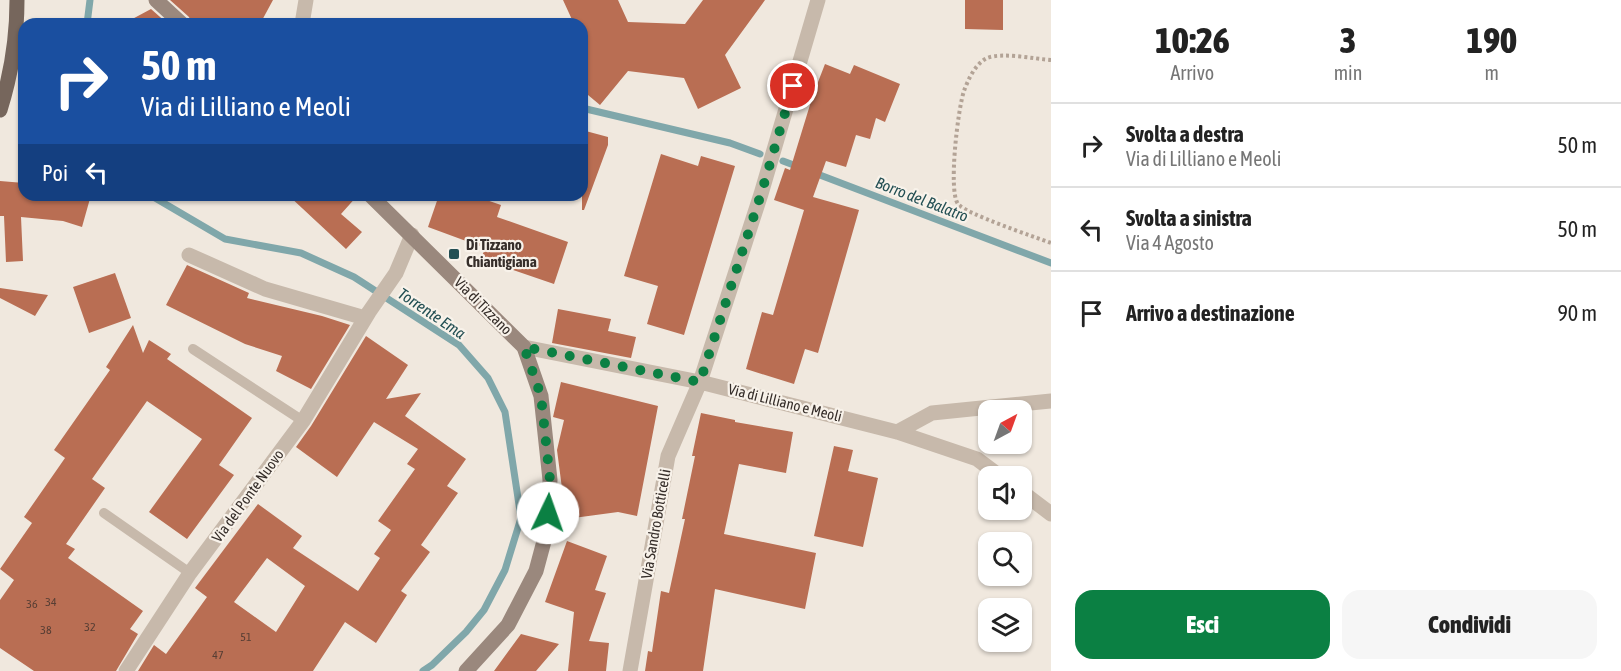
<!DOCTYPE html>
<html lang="it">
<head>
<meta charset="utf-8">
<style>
	:root { --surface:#fff; --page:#f6f6f6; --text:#222; --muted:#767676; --line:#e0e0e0; --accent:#0b8043 }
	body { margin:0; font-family:"Asap Condensed",sans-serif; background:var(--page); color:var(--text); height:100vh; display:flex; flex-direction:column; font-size:22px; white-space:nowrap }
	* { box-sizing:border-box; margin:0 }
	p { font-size:20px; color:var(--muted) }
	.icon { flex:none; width:33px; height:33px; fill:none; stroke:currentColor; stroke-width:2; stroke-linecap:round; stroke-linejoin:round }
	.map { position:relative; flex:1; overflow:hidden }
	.side { display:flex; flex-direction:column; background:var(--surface); width:570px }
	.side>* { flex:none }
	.banner { position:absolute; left:18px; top:18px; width:570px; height:183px; border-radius:18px; box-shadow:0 2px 4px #0004; background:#1a4fa0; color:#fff; overflow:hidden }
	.needle { width:39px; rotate:41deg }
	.controls { position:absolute; left:978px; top:400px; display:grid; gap:12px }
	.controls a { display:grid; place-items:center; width:54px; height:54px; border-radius:12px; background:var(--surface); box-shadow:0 2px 4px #0004; font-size:30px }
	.pin { position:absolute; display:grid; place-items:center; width:51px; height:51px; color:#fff; margin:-26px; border:3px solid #fff; border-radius:50%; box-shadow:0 2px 6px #0007 }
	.me { position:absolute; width:66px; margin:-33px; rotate:3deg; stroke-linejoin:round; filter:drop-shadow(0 0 4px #0008) }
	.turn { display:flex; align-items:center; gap:21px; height:126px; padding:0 24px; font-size:27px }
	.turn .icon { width:78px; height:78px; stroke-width:2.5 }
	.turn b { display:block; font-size:42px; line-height:51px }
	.then { display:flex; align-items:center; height:57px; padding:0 24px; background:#0003; gap:12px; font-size:22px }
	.eta { display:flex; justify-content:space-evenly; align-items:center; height:102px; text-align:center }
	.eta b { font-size:36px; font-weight:800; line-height:42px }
	.primary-button { display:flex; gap:12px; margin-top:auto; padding:12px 24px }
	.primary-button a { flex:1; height:69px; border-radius:18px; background:var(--accent); color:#fff; font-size:24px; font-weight:800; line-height:69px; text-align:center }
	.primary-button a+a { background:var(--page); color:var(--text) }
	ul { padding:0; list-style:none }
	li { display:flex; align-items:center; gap:18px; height:84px; padding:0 24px; border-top:2px solid var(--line) }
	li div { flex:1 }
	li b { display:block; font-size:22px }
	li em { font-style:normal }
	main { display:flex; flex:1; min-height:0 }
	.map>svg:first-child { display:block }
</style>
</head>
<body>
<main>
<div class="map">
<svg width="1051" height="671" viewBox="0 0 1051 671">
	<rect width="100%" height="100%" fill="#f0e8de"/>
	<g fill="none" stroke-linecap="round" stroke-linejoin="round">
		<path stroke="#80a7aa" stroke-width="7" d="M87,24L90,0
			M582,108L730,143L760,154
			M783,161L799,167
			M812,172L1051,263
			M150,195L225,239L301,253L354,277L459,345L488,378L505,412L521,518L505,570L484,610L466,632L432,665L423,671"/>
	</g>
	<path fill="#b96e53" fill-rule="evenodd" d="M170,0H273L260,24H192L189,17Z
		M563,0H618L628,22L685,24L703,0H765L725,55L741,88L698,109L684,78L628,71L600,105L582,90V24H574Z
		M965,0H1003V30L965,29Z
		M151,9L168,24H123Z
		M825,64L850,74L854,65L900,84L885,122L876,118L870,139L856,135L846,167L826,161L813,197L859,210L818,353L805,349L794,384L746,369L762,312L773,315L804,210L774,200L785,168L790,170L813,95Z
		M582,130L608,137V145L584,210H582Z
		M661,154L698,166L701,156L735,166L684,335L647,324L658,286L624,276Z
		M0,181L24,183V195H91L82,227L63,221L21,217L23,261L6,262L4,216H0Z
		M288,195H358L341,214L362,232L346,249Z
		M439,195H472L501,205L497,217L568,242L554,284L481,259L485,248L428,227Z
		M187,265L249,293L247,298L322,316L350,325L311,389L276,371L282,356L245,344L166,305Z
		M115,273L131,318L89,333L73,287Z
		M0,288L48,295L35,316L0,298Z
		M558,309L611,319L608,331L636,337L631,358L552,343Z
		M133,325L143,353L149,340L171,354L167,359L252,418L219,465L234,475L187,539L149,512L202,439L147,401L92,479L105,488L66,544L75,549L68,558L143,611L130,629L138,634L116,671H34L0,648V600L14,580L0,569L32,523L24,517L65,458L54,450L110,370L106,367Z
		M366,336L408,365L386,399L421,393L405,416L466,459L447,486L458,493L421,545L430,552L401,591L407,595L376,643L345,622L313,671H138L154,645L166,654L207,597L195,588L258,504L302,536L293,548L358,591L380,558L374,554L391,530L378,521L415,469L407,464L418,449L374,422L337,477L296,447L311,426ZM267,558L305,586L276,632L234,602Z
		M561,382L658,406L637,516L618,512L566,519L557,450L564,420L553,417Z
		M701,413L735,420V422L793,432L786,473L739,464L724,534L816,553L805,609L715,589L703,671H645L648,651L652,652L661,591L669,593L685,519H682L695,456H692Z
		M834,446L853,450L848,471L878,478L863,547L814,536Z
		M567,541L607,556L595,590L606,593L589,641L609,643L606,671H568L574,612L545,602Z
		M521,634L559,644L536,671H494Z"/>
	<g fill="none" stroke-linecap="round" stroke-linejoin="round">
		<path stroke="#b3a396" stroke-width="4" stroke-dasharray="3 3" stroke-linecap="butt" d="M1051,60C1035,59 1002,52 987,58C975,64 968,80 964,91C958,108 948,191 958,204C966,214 1035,237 1051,243"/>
		<path stroke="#c7b9ab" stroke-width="10" d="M193,349L303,421
			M104,513L190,573"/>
		<path stroke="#c7b9ab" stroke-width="15" d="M302,24L306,0
			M189,255L265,289L365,318
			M524,347L700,382L897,432L977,459L1001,477
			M897,432L932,413L1051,401
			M1022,492L1051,514
			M126,671L190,573L303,421L369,312L396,273L412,235
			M630,671L668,456L700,382L761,194L818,0"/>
		<path stroke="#9a887d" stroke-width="15" d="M156,0L182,24
			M370,195L524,347L541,396L550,480L547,530L536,571L508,625L466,671"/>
		<path stroke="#76665c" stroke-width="15" d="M0,110C11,75 17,37 17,0"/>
	</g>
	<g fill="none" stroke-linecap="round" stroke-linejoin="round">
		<path stroke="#0b8043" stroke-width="10" stroke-dasharray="0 18" d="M548,513L550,480L541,396L524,347L700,382L761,194L793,86"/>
	</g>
	<rect fill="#234f53" stroke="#f8f2ea" stroke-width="2" x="448" y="248" width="12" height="12" rx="3"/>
	<g text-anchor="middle" stroke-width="4.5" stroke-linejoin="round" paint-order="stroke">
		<g font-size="12" fill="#573e34">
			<text x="51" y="606">34</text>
			<text x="32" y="608">36</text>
			<text x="90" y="631">32</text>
			<text x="46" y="634">38</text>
			<text x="246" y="641">51</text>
			<text x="218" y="659">47</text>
		</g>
		<g font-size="15" font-weight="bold" fill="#362e2a" stroke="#f8f2ea" text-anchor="start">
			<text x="466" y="250">Di Tizzano<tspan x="466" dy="17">Chiantigiana</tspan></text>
		</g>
		<g font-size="15" fill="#362e2a" stroke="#f8f2ea">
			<text transform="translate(483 306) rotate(45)" y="5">Via di Tizzano</text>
			<text transform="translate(785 403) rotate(14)" y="5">Via di Lilliano e Meoli</text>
			<text transform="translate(248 496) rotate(-54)" y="5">Via del Ponte Nuovo</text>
			<text transform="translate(656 524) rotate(-80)" y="5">Via Sandro Botticelli</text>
		</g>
		<g font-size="16" font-style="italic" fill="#234f53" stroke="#f8f2ea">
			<text transform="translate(922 199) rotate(21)" y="6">Borro del Balatro</text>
			<text transform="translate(432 313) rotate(34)" y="6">Torrente Ema</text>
		</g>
	</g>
</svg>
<div class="controls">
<a><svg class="needle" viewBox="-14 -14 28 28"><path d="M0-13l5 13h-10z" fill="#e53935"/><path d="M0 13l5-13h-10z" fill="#767676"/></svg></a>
<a><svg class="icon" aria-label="sound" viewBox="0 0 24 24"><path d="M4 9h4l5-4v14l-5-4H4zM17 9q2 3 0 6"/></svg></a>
<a><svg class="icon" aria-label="search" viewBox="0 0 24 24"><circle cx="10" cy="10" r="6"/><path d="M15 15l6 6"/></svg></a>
<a><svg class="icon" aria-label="layers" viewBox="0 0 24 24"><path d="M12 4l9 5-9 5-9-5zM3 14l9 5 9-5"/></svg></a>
</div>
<div class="pin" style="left:793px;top:86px;background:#d93025"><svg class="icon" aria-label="arrive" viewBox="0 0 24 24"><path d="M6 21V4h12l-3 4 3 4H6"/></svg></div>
<svg class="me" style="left:548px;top:513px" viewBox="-20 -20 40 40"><circle r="19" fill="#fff"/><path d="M0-13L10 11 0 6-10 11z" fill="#0b8043"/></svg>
<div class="banner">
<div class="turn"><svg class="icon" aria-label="right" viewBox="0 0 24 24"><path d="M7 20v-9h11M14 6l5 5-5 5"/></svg><div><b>50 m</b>Via di Lilliano e Meoli</div></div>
<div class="then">Poi<svg class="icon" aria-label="left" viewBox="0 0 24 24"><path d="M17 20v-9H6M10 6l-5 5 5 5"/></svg></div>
</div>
</div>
<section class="side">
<div class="eta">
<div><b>10:26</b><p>Arrivo</p></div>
<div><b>3</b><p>min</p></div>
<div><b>190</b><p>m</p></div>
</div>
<ul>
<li><svg class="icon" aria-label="right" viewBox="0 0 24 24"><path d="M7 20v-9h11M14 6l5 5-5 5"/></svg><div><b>Svolta a destra</b><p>Via di Lilliano e Meoli</p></div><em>50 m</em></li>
<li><svg class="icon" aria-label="left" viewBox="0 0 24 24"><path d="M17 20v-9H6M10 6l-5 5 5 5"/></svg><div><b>Svolta a sinistra</b><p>Via 4 Agosto</p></div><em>50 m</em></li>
<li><svg class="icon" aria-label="arrive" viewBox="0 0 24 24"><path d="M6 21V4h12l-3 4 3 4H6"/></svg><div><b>Arrivo a destinazione</b></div><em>90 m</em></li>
</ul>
<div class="primary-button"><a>Esci</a><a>Condividi</a></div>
</section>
</main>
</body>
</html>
